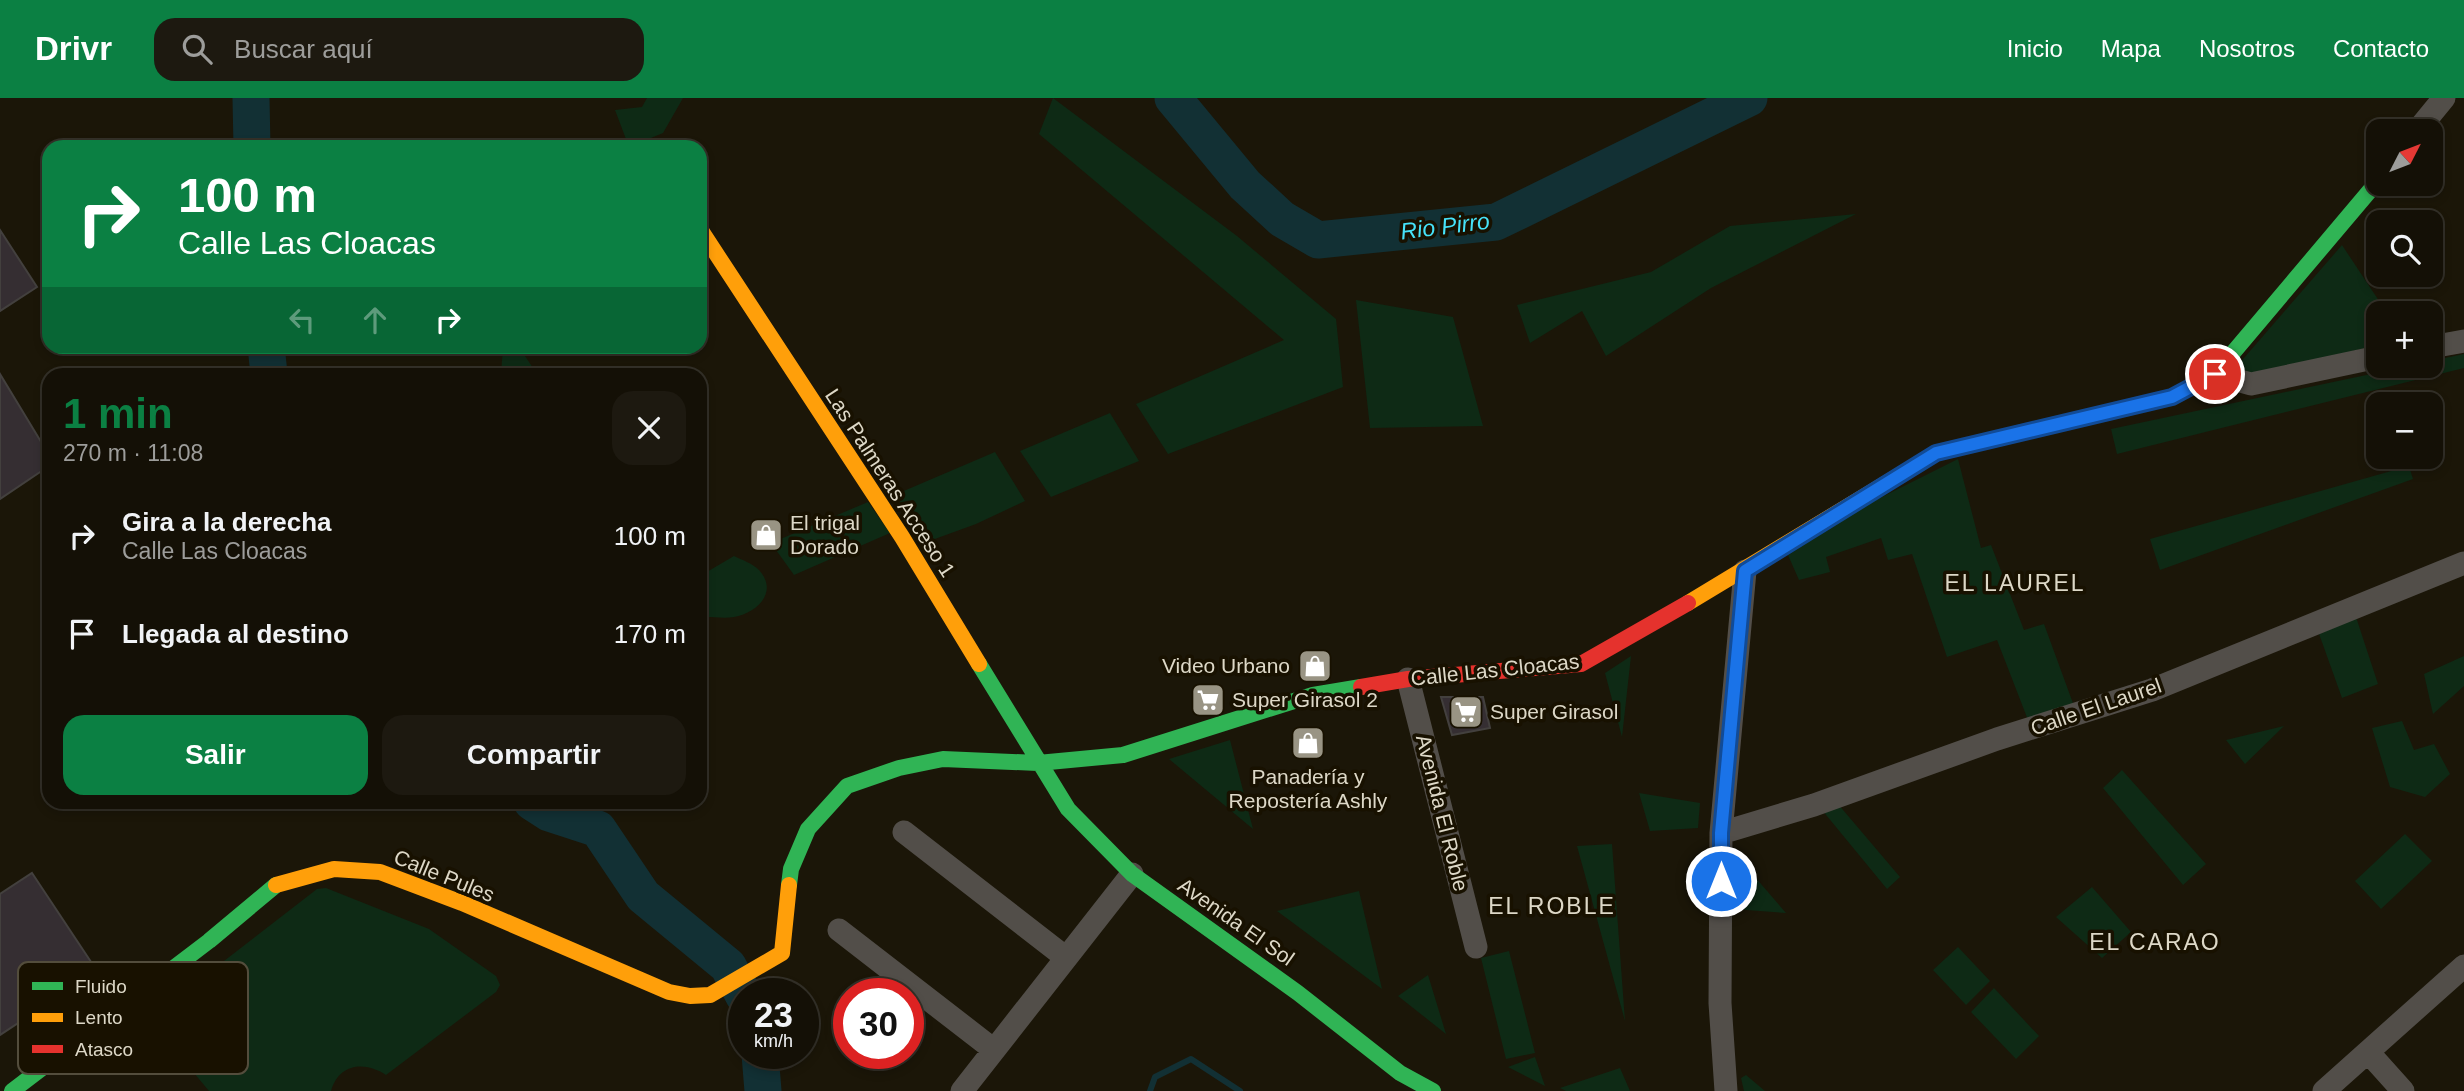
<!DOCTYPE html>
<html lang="es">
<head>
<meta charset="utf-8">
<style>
	:root { --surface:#141006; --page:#1d1910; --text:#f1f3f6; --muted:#9d9d9b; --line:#333028; --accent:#0b8043 }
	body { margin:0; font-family:Arial,sans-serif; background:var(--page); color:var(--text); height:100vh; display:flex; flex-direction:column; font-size:26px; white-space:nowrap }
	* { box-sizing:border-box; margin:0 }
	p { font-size:23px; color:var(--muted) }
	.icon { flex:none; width:38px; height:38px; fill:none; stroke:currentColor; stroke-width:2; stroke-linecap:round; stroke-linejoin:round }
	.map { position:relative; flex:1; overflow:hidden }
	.sheet { position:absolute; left:42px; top:270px; width:665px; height:441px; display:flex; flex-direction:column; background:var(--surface); border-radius:21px; box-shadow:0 4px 10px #0003,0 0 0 2px var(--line) }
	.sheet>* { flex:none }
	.guide { position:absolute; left:42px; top:42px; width:665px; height:214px; border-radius:21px; box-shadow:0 4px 10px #0003,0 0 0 2px var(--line); background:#0b8043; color:#fff; overflow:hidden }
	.needle { width:46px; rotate:48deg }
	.buttons { position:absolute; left:2366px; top:21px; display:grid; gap:14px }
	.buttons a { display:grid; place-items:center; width:77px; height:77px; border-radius:14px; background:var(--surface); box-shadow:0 4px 10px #0003,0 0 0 2px var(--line); font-size:35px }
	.speed { position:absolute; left:728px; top:880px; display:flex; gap:14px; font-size:35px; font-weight:700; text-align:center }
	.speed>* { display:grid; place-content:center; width:91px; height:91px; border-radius:50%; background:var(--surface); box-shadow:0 4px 10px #0003,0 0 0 2px var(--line); line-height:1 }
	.speed small { font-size:18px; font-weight:400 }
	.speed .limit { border:10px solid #d22; background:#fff; color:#111 }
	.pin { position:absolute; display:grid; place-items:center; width:60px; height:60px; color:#fff; margin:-30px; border:4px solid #fff; border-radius:50%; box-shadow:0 2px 7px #0007 }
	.me { position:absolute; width:77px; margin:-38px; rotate:0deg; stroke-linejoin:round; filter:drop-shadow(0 0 5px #0008) }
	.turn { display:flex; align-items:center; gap:24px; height:147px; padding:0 21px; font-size:32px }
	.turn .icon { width:91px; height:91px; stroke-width:2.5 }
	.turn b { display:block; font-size:49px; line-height:60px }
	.lanes { display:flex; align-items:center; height:66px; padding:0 21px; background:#0003; justify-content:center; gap:35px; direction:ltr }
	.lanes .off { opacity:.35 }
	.round { display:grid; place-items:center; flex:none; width:74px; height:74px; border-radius:21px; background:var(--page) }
	.summary { display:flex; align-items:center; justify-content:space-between; height:119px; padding:0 21px }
	h1 { font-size:42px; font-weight:700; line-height:52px; color:var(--accent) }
	.button { display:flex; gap:14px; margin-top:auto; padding:14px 21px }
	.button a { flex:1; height:80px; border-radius:21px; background:var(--accent); color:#fff; font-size:28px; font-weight:700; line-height:80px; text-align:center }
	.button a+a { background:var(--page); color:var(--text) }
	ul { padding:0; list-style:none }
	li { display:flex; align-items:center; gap:21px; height:98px; padding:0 21px }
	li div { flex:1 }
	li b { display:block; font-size:26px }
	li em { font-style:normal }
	header { display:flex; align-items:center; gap:42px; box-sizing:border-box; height:98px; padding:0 35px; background:var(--accent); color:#fff }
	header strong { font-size:33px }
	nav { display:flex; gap:38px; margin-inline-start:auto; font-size:24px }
	.search { width:490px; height:63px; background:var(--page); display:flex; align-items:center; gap:18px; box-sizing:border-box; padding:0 24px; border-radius:21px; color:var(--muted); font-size:26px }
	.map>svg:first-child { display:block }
</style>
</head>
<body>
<header>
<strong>Drivr</strong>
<div class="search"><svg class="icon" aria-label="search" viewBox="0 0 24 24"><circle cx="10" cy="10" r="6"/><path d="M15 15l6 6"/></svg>Buscar aquí</div>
<nav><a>Inicio</a><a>Mapa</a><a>Nosotros</a><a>Contacto</a></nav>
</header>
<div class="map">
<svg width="2464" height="993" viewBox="0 0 2464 993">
	<rect width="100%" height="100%" fill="#1b1608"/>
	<path fill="#0e2a15" d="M647,0H683L663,35L629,49L615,12L642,9Z
		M1053,0L1237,138L1336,221L1343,289L1168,356L1136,306L1284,242L1039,36Z
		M1856,116L1711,190L1606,258L1582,213L1530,245L1517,207L1651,174L1730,128Z
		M2342,147L2387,215H2378V247L2252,277L2237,268Z
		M1356,202L1453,219L1483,328L1370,330Z
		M503,249H519L537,276H501Z
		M2464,256V270L2117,356L2111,331L2409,268H2431V263Z
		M1110,315L1139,363L1051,399L1020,353Z
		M995,354L1025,403L976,426L921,446L892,398Z
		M1958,361L1981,450L1991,447L2024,532L2044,526L2074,608L2028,622L1997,542L1947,559L1912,456L1888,462L1881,440L1826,459L1830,474L1799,482L1788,457L1870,405Z
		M2409,368L2413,381L2160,472L2150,441Z
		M868,404L890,435L794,477L771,445Z
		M734,458C742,462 752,465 759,472C779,494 757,515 734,519C722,521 711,518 700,519V478Z
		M2356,519L2378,586L2342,600L2318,533Z
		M1631,558L1622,639L1605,575Z
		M2464,558V588L2433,616L2424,576Z
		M2402,623L2414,652L2434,646L2450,676L2425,699L2390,689L2372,630Z
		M2284,628L2245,666L2226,642Z
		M1230,642L1253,731L1169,661Z
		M2122,672L2206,766L2183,787L2103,690Z
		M1639,695L1700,705L1698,730L1650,733Z
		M1838,706L1900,779L1887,791L1822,712Z
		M2405,736L2432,763L2381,811L2355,783Z
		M1612,746L1625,923L1577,748Z
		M1730,750L1786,815L1733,811Z
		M2092,789L2131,834L2102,860L2056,819Z
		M326,790L429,831L496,878L500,887L496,894L386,977C365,963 339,965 331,993H209L149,921L317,791Z
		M1359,793L1382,891L1277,813Z
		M1958,849L1990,883L1966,907L1933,872Z
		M1509,853L1535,955L1506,961L1481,860Z
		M1428,877L1446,936L1398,898Z
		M1994,890L2039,938L2016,961L1971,914Z
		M1535,959L1545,988L1508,969Z
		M1620,970L1630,993H1566L1560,990Z
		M1746,977L1765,993H1744L1741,980Z"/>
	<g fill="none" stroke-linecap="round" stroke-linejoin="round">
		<path stroke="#123034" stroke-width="6" d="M1150,993L1155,979L1191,961L1240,993"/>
		<path stroke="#123034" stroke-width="37" d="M251,0L252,49
			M1173,0L1245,87L1282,121L1318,142L1496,124L1749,0
			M266,248L269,276
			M532,704L549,715L598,731L643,798L728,868L744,898
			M760,956L763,993"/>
	</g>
	<path fill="#352e32" stroke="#43403e" stroke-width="2" d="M0,132L37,189L0,213Z
		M0,276L49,357V368L0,401Z
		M1441,599H1483L1490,630L1452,637Z
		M32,775L97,873L0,937V796Z"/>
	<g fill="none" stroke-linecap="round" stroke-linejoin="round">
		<path stroke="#524e49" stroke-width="23" d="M2417,33L2444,0
			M2431,249L2464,243
			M2215,276L2251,286L2378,259
			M1408,581L1476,849
			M904,734L1065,859
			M1721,735L1814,707L1997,641L2152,592L2464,465
			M839,832L994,952
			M2368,954L2403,993
			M962,993L1132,776
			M1726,993L1720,905L1721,735L1745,473
			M2324,993L2464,868"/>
		<path stroke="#30b455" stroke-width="16" d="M2015,336L2172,299L2215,276L2378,83
			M979,566L1068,711L1132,776L1298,895L1400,975L1433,993
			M789,787L791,771L808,731L847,688L899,670L943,661L1038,665L1123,657L1313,597L1361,589
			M12,993L209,843L276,787"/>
		<path stroke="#ff9f0a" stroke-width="16" d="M700,131L902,439L979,566
			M1688,505L1936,355L2015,336
			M276,787L334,771L380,774L462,805L669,894L690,898L710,897L782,855L789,787"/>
		<path stroke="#e5322d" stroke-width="16" d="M1361,589L1408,581L1581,566L1688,505"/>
	</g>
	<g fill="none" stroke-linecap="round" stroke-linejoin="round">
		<defs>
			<path id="route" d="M1721,783V735L1745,473L1936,355L2172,299L2215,276"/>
		</defs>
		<use href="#route" stroke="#114b97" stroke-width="18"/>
		<use href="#route" stroke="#1a73e8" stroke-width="12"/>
	</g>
	<defs>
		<symbol id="shop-square" viewBox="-11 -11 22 22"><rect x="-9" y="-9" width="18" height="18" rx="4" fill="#999484" stroke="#181100"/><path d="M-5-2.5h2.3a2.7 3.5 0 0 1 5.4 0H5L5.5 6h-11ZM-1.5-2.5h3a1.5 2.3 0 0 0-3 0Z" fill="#fff"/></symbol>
		<symbol id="supermarket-square" viewBox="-11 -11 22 22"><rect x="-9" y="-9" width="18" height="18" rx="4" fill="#999484" stroke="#181100"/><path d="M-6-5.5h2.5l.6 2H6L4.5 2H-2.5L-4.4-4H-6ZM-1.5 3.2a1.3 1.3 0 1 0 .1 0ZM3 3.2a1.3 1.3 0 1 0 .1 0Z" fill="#fff"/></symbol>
	</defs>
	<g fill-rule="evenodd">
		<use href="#shop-square" x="747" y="418" width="38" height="38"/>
		<use href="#shop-square" x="1296" y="549" width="38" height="38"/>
		<use href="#supermarket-square" x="1189" y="583" width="38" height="38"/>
		<use href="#supermarket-square" x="1447" y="595" width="38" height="38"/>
		<use href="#shop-square" x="1289" y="626" width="38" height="38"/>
	</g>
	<g text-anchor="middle" stroke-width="7" stroke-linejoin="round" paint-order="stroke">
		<g font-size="21" fill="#ddd8c7" stroke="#181100">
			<text transform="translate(890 385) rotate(57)" y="7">Las Palmeras Acceso 1</text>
			<text transform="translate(1495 572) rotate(-6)" y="7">Calle Las Cloacas</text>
			<text transform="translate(2096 609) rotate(-19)" y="7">Calle El Laurel</text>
			<text transform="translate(1442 715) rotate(76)" y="7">Avenida El Roble</text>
			<text transform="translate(444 778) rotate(22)" y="7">Calle Pules</text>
			<text transform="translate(1236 824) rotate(35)" y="7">Avenida El Sol</text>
		</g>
		<g font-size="21" fill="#ddd8c7" stroke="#181100" text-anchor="start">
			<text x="790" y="432">El trigal<tspan x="790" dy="24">Dorado</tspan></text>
			<text x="1290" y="575" text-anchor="end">Video Urbano</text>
			<text x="1232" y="609">Super Girasol 2</text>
			<text x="1490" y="621">Super Girasol</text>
			<text x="1308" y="686" text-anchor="middle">Panadería y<tspan x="1308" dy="24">Repostería Ashly</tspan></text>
		</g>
		<g font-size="23" font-style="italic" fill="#46e2f8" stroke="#181100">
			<text transform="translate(1445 128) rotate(-7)" y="8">Rio Pirro</text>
		</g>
		<g font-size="23" letter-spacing="2" fill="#ddd8c7" stroke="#181100">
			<text x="2015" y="493">EL LAUREL</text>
			<text x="1552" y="816">EL ROBLE</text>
			<text x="2155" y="852">EL CARAO</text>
		</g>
	</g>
	<rect x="18" y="864" width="230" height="112" rx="10" fill="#181100" stroke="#534d3c" stroke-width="2"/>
	<rect x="32" y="884" width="31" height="8" fill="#30b455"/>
	<rect x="32" y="915" width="31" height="9" fill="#ff9f0a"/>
	<rect x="32" y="947" width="31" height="8" fill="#e5322d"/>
	<g font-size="19" fill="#ddd8c7">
		<text x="75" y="895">Fluido</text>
		<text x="75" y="926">Lento</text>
		<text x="75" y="958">Atasco</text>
	</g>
</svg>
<div class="buttons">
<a><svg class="needle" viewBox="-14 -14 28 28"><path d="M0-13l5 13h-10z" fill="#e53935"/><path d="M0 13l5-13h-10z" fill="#9d9d9b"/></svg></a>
<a><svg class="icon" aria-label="search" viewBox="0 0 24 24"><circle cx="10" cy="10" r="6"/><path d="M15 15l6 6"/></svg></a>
<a>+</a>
<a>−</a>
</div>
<div class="speed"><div>23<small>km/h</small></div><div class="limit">30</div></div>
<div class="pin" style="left:2215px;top:276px;background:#d93025"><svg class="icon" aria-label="arrive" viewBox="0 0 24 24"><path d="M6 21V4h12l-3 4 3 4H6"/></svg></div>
<svg class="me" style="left:1721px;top:783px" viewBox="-20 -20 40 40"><circle r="17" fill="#1a73e8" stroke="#fff" stroke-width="3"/><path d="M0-11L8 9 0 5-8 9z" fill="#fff"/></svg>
<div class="guide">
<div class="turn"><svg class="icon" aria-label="right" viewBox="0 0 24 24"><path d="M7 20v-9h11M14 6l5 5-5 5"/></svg><div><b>100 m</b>Calle Las Cloacas</div></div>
<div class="lanes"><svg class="icon off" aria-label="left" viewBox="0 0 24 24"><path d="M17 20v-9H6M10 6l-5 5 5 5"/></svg><svg class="icon off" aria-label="ahead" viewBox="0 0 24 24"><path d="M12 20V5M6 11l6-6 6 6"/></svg><svg class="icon" aria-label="right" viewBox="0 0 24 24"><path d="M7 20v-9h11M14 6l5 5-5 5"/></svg></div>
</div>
<section class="sheet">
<div class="summary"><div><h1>1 min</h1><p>270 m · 11:08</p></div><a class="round"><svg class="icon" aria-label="close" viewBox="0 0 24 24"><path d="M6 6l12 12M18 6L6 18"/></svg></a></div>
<ul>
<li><svg class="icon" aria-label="right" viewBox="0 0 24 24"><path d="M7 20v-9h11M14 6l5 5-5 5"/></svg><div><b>Gira a la derecha</b><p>Calle Las Cloacas</p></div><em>100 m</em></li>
<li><svg class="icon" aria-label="arrive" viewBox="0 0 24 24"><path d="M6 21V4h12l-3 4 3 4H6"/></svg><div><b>Llegada al destino</b></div><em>170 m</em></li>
</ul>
<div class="button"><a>Salir</a><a>Compartir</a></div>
</section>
</div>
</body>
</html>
